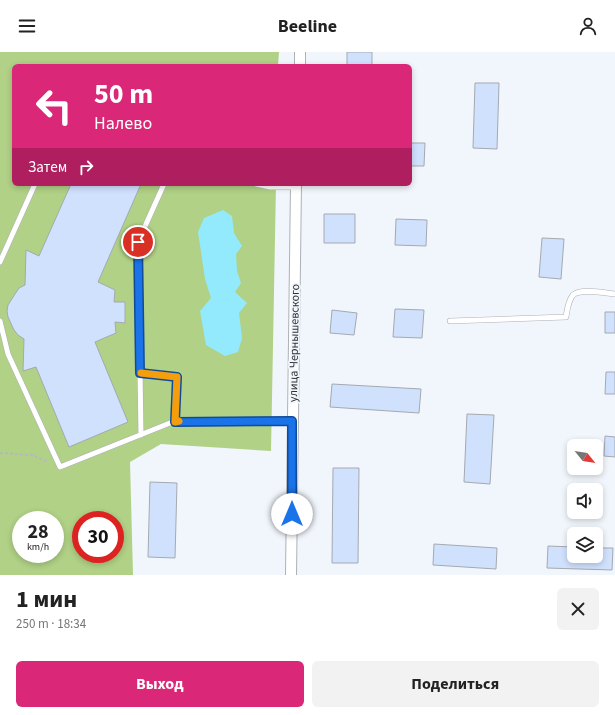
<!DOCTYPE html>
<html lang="ru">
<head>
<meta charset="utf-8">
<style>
	:root { --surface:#fff; --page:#f2f2f2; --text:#222; --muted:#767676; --accent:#db2777 }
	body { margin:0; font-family:"Source Sans 3",sans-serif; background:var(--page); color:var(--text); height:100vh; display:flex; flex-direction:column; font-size:15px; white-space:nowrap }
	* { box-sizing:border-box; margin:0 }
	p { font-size:13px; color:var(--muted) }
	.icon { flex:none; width:22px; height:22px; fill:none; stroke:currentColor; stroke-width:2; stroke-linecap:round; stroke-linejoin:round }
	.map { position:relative; height:523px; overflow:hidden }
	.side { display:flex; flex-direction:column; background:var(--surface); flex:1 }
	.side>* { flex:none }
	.guide { position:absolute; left:12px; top:12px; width:400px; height:122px; border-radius:6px; box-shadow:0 2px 6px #0003; background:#db2777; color:#fff; overflow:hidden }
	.needle { width:26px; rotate:120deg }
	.controls { position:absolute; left:567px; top:387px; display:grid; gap:8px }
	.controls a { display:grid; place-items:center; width:36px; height:36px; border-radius:6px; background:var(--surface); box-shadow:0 2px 6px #0003; font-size:20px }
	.speed { position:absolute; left:12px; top:459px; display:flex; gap:8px; font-size:20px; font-weight:700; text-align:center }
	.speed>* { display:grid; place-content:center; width:52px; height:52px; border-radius:50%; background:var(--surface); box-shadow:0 2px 6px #0003; line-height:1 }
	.speed small { font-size:10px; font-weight:400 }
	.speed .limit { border:6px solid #d22; background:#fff; color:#111 }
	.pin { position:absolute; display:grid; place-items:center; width:34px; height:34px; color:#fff; margin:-17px; border:2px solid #fff; border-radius:50%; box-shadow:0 1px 4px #0007 }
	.me { position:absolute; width:44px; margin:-22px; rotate:0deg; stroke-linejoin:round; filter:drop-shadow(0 0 3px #0008) }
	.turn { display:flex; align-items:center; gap:14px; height:84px; padding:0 16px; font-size:18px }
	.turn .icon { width:52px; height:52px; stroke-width:2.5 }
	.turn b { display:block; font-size:28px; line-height:34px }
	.then { display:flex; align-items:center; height:38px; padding:0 16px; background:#0003; gap:8px; font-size:15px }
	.round { display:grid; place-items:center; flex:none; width:42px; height:42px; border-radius:6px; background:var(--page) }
	.summary { display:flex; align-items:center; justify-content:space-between; height:68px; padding:0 16px }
	h1 { font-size:24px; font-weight:700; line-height:30px }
	.action { display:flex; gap:8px; margin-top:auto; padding:8px 16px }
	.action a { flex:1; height:46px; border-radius:6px; background:var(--accent); color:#fff; font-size:16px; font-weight:700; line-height:46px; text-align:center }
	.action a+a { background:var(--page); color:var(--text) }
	header { display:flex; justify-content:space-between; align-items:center; height:52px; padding:0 16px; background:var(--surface); font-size:18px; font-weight:700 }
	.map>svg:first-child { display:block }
</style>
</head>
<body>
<header><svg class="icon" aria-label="menu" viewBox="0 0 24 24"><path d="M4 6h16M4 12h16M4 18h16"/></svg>Beeline<svg class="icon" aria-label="person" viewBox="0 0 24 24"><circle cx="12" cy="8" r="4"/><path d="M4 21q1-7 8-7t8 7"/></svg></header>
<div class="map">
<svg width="615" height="523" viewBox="0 0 615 523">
	<rect width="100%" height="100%" fill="#f1f5fc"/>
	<path fill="#b0d186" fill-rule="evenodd" d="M0,0H279L278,14H14V132H276L271,399L161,392L130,410L133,523H0ZM21,468H55V502H21ZM81,468H115V502H81Z"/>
	<path fill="#93eafd" d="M223,158L232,164L234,181L242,194L236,202L237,219L241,231L235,240L247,251L239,261L242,286L238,300L225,304L206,293L200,259L211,246L205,227L198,180L204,166Z"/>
	<path fill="#d0e1fe" stroke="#a5a9b0" d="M347,0H372V14H347Z
		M475,31H499L497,97L473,96Z
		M410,91H425L424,114H410Z
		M71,132H141L98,230L115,238L114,250H125V271L115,270L116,281L95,290L128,370L69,395L36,315L23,319L24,287L18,283L14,278L8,265L7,259L8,253L15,242L19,236L25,233L26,198L39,204Z
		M324,162H355V191H324Z
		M396,167L427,168L426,194L395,193Z
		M542,186L564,187L561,227L539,225Z
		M395,257L424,258L422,286L393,285Z
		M332,258L357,261L354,283L330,281Z
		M605,260H615V281H605Z
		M606,320H615V342H605Z
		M332,332L421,337L419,361L330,355Z
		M467,362L494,363L490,432L464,430Z
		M605,384L615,385V405L604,404Z
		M333,416H359L358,511H332Z
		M150,430L177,431L175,506L148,505Z
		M434,492L497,496L496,517L433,513Z
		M548,494L574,495V504H596V496H613L612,518L547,516Z"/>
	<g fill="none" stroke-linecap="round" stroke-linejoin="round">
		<defs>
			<path id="service" d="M256,132L270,135H296
				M0,210L35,132
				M0,269L8,302L60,415L175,369H292
				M450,269L566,265C567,258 568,249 573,243C581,236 605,241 615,242
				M140,321L177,325L175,369
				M141,383L138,190L164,132"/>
			<path id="minor" d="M300,14V0
				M291,523L296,132"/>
		</defs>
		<use href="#service" stroke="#adb1b8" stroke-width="6"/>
		<use href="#minor" stroke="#adb1b8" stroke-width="12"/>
		<path stroke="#b5b9bf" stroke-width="2" stroke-dasharray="3 2" stroke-linecap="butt" d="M0,401L32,403L48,410"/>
		<use href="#service" stroke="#fff" stroke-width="5"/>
		<use href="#minor" stroke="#fff" stroke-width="10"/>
	</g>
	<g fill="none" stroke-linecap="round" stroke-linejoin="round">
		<defs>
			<path id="route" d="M138,190L140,321L177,325L175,370L292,369V462"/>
		</defs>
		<use href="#route" stroke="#114b97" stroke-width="10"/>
		<use href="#route" stroke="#1a73e8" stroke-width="7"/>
		<path stroke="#f59e0b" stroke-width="7" d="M141,321L177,325L175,370L179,369"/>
	</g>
	<g text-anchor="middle" stroke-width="3.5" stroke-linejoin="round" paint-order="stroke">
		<g font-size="12" fill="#303235" stroke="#f1f5fc">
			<text transform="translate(294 291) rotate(-89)" y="4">улица Чернышевского</text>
		</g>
	</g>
</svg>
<div class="controls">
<a><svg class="needle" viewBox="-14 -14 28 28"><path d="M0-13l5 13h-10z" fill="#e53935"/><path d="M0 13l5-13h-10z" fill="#767676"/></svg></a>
<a><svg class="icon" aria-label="sound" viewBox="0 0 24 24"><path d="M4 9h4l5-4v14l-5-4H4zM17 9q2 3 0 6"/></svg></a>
<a><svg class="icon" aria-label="layers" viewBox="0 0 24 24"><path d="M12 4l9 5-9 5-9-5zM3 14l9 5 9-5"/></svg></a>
</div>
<div class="speed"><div>28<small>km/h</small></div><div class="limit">30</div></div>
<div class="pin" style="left:138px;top:190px;background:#d93025"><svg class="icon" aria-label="arrive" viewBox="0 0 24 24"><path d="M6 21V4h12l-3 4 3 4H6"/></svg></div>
<svg class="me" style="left:292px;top:462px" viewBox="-20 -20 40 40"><circle r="19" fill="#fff"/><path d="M0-13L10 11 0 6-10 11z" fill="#1a73e8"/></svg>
<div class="guide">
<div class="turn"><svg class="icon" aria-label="left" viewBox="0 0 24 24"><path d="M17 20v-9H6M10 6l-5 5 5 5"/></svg><div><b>50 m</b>Налево</div></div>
<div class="then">Затем<svg class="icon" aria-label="right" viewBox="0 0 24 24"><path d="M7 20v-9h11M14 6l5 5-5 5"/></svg></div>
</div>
</div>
<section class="side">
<div class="summary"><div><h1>1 мин</h1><p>250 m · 18:34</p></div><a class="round"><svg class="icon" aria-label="close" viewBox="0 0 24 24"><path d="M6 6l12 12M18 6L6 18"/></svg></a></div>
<div class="action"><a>Выход</a><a>Поделиться</a></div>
</section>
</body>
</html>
